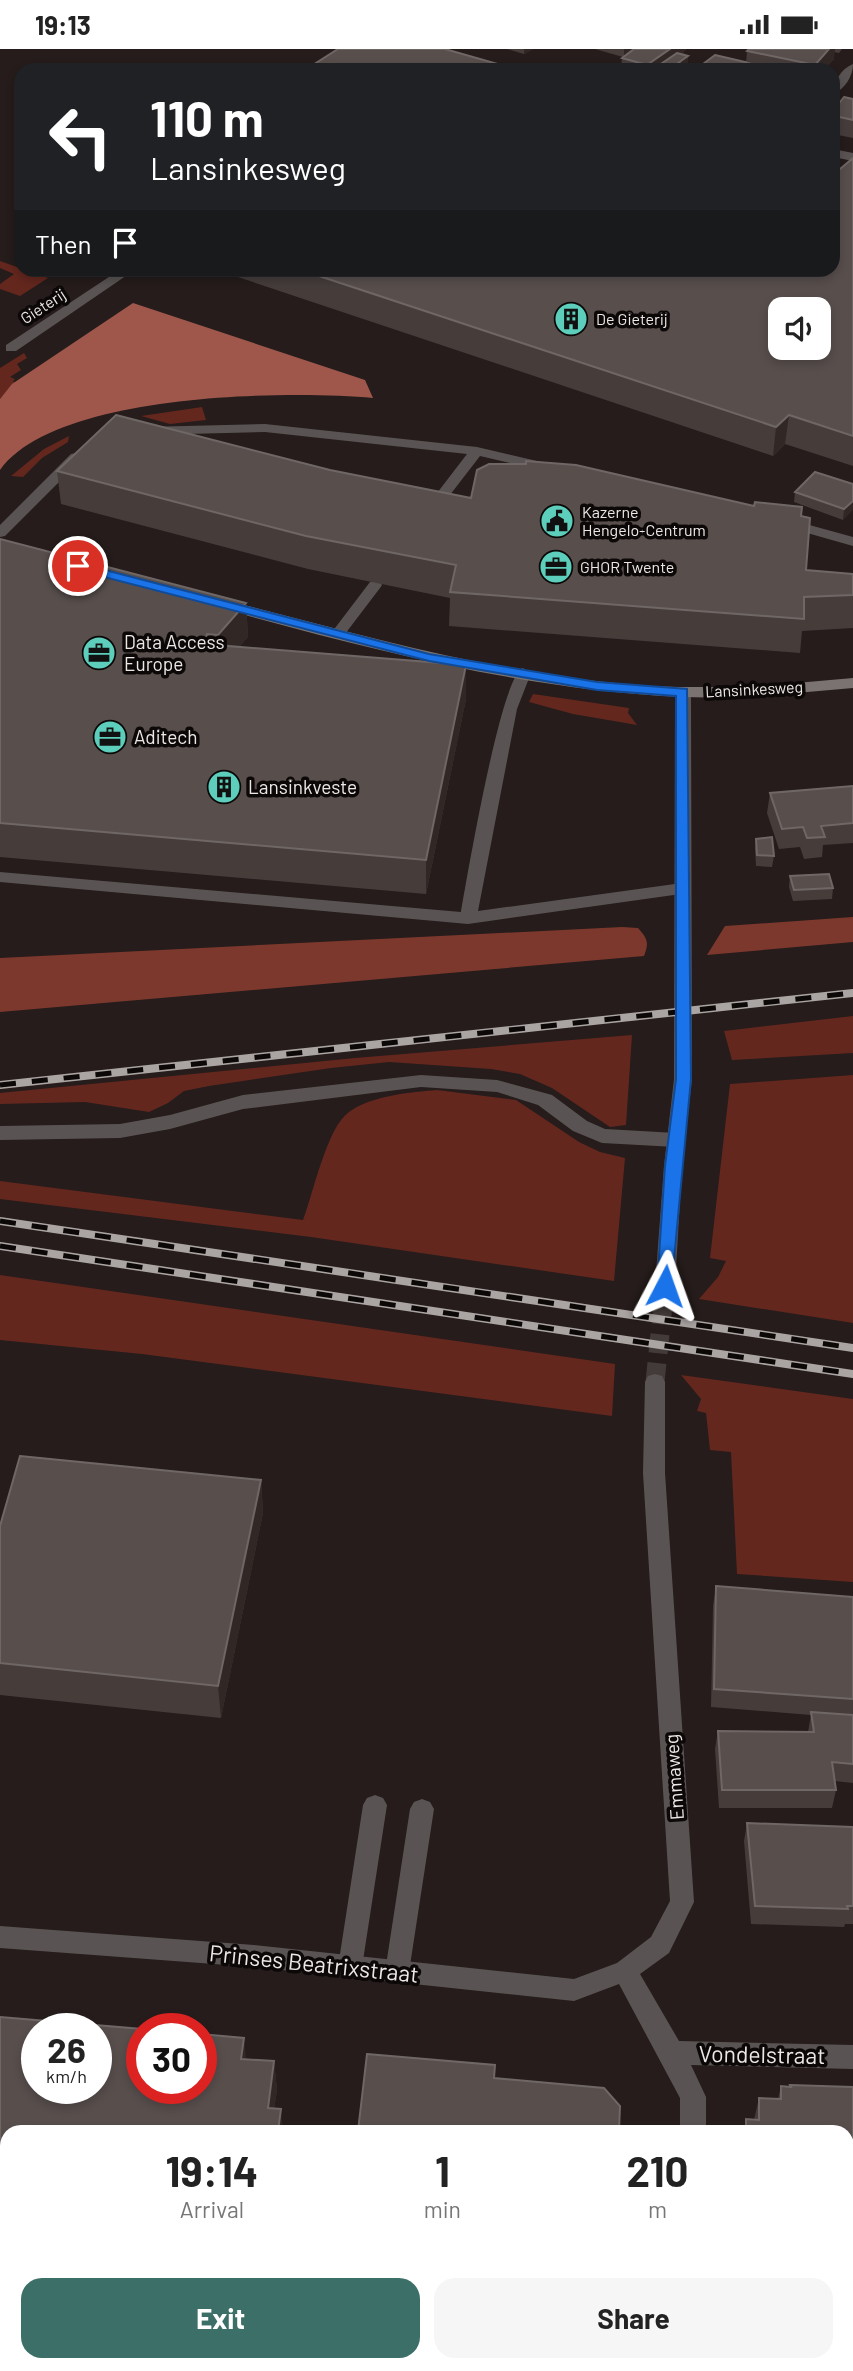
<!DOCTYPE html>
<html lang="en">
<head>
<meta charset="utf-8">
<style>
	:root { --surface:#fff; --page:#f6f6f6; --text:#222; --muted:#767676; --accent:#3c6f67 }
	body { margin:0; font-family:Barlow,sans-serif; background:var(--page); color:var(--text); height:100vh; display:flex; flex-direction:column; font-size:26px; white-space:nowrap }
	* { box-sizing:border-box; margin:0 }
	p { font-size:23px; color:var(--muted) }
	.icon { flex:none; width:38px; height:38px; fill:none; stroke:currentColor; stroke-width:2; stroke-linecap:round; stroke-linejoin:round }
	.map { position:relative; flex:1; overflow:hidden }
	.drawer { position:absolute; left:0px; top:2076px; width:854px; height:247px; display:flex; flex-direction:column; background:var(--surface); border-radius:21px 21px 0 0; box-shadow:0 4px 10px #0003 }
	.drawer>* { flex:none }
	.guide { position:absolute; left:14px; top:14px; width:826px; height:214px; border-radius:21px; box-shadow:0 4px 10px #0003; background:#202124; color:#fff; overflow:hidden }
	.fabs { position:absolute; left:768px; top:248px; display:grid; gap:14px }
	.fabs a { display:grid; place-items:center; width:63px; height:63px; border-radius:14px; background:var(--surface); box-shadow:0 4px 10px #0003; font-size:35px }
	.speed { position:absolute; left:21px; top:1964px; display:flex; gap:14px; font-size:35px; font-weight:700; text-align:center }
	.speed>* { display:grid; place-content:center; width:91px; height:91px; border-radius:50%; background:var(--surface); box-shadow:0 4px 10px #0003; line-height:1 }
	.speed small { font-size:18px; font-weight:400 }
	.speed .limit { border:10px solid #d22; background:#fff; color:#111 }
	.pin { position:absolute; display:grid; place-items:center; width:60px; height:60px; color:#fff; margin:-30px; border:4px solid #fff; border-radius:50%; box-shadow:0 2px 7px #0007 }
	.me { position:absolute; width:77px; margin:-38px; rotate:4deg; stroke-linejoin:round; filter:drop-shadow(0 0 5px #0008) }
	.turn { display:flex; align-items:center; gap:24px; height:147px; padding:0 21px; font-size:32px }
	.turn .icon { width:91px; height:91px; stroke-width:2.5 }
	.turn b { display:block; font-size:49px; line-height:60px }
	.then { display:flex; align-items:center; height:66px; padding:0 21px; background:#0003; gap:14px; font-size:26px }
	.eta { display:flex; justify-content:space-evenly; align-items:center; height:119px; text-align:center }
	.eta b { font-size:42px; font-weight:700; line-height:49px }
	.cta { display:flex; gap:14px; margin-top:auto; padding:14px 21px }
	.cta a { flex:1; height:80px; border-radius:21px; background:var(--accent); color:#fff; font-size:28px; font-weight:700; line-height:80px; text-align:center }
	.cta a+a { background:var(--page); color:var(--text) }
	.status { display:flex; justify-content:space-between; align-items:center; height:49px; padding:0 35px; background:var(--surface); direction:ltr }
	.status svg { height:19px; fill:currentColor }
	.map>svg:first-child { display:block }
</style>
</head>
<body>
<div class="status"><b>19:13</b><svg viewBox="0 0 49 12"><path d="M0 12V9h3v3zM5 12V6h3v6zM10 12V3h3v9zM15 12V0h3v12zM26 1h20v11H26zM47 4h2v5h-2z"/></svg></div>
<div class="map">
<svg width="853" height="2322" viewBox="0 0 853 2322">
	<rect width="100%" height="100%" fill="#251c1b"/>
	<path fill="#64271e" d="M0,212L48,229L20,247L0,240V235L14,225L0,219Z
		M24,304L27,309L17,315L21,321L10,328L15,330L13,332L15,334L0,350V319Z
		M202,358L206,371L170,375L141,367Z
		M69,387L68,393L42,409L23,428L11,427L44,400Z
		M533,645L629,659L628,664L637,676L573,665L529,653Z
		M853,967V1004L732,1011L724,982Z
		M632,986L626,1076L610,1078L552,1039L520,1025L491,1020L389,1013L331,1019L209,1037L184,1042L168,1054L149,1063L85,1053L0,1055V1044L355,1009Z
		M853,1026V1274L699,1250L718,1228L726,1212L710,1209L730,1035Z
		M437,1041L516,1051L579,1093L600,1103L625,1109L614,1232L311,1188L0,1150V1132L303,1171C313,1145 327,1078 349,1063C370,1047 412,1043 437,1041Z
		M0,1226L615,1315L612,1367L142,1305L0,1291Z
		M681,1326L853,1350V1533L737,1525L731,1403L710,1401L706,1364L697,1362L701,1350Z"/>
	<path fill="#7d382d" d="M853,868V893L707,906L725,877Z
		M622,878L638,879C648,890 649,894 644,907L0,963V909Z"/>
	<path fill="#9f574b" d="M133,254L365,331L373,349C285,341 55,344 0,421V350L12,335Z"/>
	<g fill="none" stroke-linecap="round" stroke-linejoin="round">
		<path stroke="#433b39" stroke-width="19" stroke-dasharray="19 10" stroke-linecap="butt" d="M655,1333L665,1237"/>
		<path fill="#595453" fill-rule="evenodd" d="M121,220H136L16,302H6V296Z
			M265,375L477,398L554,416L556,419L549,423L480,407L433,468L428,469L421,465L467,405L265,383L145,386L138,382L145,378Z
			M76,404L81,405V411L5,487L0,488V476L71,405Z
			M784,469L853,488V497L779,476L777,473Z
			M375,532L380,533L382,536L380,539L342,589H332L329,586L332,583L370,533Z
			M523,619L531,624L517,660L478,862L682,834L688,836L691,840L688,844L468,875L0,833V823L461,863C467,830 501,625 523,619Z
			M421,1026L497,1031L552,1046L587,1072L605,1080L676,1084L683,1086L685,1091L683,1096L676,1098L602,1094L573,1082L538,1056L497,1043L421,1038L243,1060L170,1080L120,1089L0,1091V1077L120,1075L170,1066L243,1046Z
			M375,1746L383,1749L387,1756L362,1918L359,1926L350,1929L341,1926L338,1918L363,1756L367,1749Z
			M422,1750L430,1753L434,1760L409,1923L406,1931L397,1934L388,1931L385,1923L410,1760L414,1753Z"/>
		<path fill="#595453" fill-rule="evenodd" d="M853,15C853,27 845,40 833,45C833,33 841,20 853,15Z
			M833,100L853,104V112L833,108Z
			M683,638L691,643L692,1030L682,1117L675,1237L672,1242L665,1244L658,1242L655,1237L664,1117L674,1030L675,643Z
			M655,1325L662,1327L665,1333V1424L694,1853L669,1904L640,1925L679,1992L853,1996V2020L691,2016L706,2048V2082H680V2049L619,1935L574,1952L254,1918L0,1899V1877L254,1896L574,1930L617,1914L651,1888L670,1852L643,1424L645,1333L648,1327Z
			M667,2315H695L694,2322H666Z"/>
		<path fill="#7a7371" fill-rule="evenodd" d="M221,550C355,584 487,623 625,635C702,642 777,636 853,629V639C797,644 740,650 684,648C524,641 369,600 216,558L213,555Z"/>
		<defs>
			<path id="rail" d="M0,1036L853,944
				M0,1172L853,1299
				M0,1197L853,1325"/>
		</defs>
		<use href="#rail" stroke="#aaa4a2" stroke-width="8"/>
		<use href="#rail" stroke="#0b0807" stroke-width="5" stroke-dasharray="16" stroke-linecap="butt"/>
	</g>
	<path fill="#463d3b" d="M507,0H533L524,5Z
		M595,0H686L684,2V6L688,7L687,17L692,18V21H621L622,9L623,8Z
		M749,0H842L839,4L834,3V10L824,21H702L703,15L746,14L747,2Z
		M853,50V89L833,85V62Z
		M853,109V417L785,395L773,407L214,220H833Z
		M330,421L471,449L801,467L806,521L853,525V579L802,582L800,604L449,577L450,549L308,520L61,455L57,422Z
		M853,435L843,471L794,453L795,443Z
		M0,490L246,554L248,588L239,598L466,650L426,845L0,808Z
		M853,737V794L823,796L822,808L804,810L800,798L779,800L767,764L770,744Z
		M756,790L774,807L772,818L756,817L755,800Z
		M790,827L833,839L832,850L793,852L789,838Z
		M261,1431L263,1464L221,1669L0,1646V1477Z
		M716,1537L853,1555V1734L835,1732L836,1741L832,1759H719L715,1700L718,1682L808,1683L811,1666L711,1658L713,1557Z
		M747,1774L853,1778V1875H845L844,1878L751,1875L744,1792Z
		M0,1968L246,2010L274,2012L277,2041L274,2060L7,2082V2218H0Z
		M790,2036L853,2038V2148L847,2147V2082H744L746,2070L754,2071L759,2049L778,2050L781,2037L790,2038Z
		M847,2149L853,2150V2306L847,2305Z
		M737,2315H843V2322H736Z"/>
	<path fill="#312826" d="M524,0H533L524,5Z
		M624,0H636L624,8Z
		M670,0H686L684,2V9L676,14V21H646L647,16Z
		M829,0H835L834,10L824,21H814L815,16Z
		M688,7L687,21L678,14Z
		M789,366L785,395L773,407L776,378Z
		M853,452V461L843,471L844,460Z
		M246,554L248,588L221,620L218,586Z
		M207,585L210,619L204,595Z
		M466,616V650L426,845V811Z
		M261,1431L263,1464L221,1669L218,1637Z
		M244,1989L247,2018L241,2010Z
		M274,2012L277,2041L271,2082L268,2059Z
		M281,2060L283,2082H278Z
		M242,2315H249L248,2322H242Z"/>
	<path fill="#584f4d" stroke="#6f6765" stroke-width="2" fill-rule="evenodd" d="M338,0H445L519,21H305Z
		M634,0H670L647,16L622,9Z
		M749,0H829L815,16L747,2Z
		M677,4L688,7L678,14L692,18L689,21H652Z
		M715,6L745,13L736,19L722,15L718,19L703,15Z
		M744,13L755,16L749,21H715L722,15L736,19Z
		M789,17L800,20L798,21H784Z
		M762,18L779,20L778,21H759Z
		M844,48L853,50V71L835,67L833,66V62Z
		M853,109V387L789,366L776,378L298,220H833V126ZM780,261H819V299H780Z
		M116,366L330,421L471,449L477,421L489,415H526V412L576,416L754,457L755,453L802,458L801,467L810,469L806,521L853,525V546L804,548V570L450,543L456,516L306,487L57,422Z
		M815,423L853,435V452L844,460L795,443Z
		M0,490L246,554L218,586L207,585L204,595L466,616L426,811L0,774Z
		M853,737V774L821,777L825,788L807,789L803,778L782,780L770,744Z
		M772,788L774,807L757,806L756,790Z
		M829,825L833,839L794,841L790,827Z
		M20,1407L261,1431L218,1637L0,1614V1477Z
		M716,1537L853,1548V1650L714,1640Z
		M811,1663L853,1666V1715L832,1713L836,1741H722L718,1682L814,1683Z
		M747,1774L853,1778V1857H847L848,1860L755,1857Z
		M0,1968L142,1980V2039H201V1985L244,1989L241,2010L274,2012L268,2059L281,2060L278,2082H7V2192H0ZM37,1979H96V2039H37Z
		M367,2005L495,2016L494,2029L604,2039L620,2057L619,2082H358Z
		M790,2036L853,2038V2126H847V2082H746V2070L759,2071V2049L781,2050V2037L791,2038Z
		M847,2149L853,2150V2229H847Z
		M847,2245H853V2291L847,2290Z
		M13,2315H242V2322H11Z
		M424,2315H611L610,2322H423Z
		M739,2315H843V2322H739Z"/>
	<path fill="#1a73e8" stroke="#114b97" stroke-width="2" d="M78,514L429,605L597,633L687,640L691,1030L671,1242H659L657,1237L665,1117L676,1030V647L597,641L429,612L73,520L72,517Z"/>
	<defs>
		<symbol id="building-disc" viewBox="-11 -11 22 22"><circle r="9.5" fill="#5ccebb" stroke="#0b0807"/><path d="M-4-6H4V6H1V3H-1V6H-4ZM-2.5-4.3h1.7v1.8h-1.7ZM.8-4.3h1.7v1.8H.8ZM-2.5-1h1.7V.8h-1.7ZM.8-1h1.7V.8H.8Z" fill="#111"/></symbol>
		<symbol id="civic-disc" viewBox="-11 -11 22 22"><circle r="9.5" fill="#5ccebb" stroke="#0b0807"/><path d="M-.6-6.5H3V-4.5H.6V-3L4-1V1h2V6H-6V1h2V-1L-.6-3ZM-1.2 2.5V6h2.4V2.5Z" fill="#111"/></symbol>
		<symbol id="office-disc" viewBox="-11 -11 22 22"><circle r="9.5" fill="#5ccebb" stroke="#0b0807"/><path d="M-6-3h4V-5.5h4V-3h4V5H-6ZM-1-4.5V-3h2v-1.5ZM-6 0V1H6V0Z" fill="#111"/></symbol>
	</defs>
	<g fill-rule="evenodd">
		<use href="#building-disc" x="552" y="251" width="38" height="38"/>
		<use href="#civic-disc" x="538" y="453" width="38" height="38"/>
		<use href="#office-disc" x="537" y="499" width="38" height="38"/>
		<use href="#office-disc" x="80" y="585" width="38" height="38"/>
		<use href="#office-disc" x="91" y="669" width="38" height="38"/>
		<use href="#building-disc" x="205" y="719" width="38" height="38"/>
	</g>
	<g text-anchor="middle" stroke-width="7" stroke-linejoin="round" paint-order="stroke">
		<g font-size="16" fill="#ede8e6" stroke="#0b0807">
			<text transform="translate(43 257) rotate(-33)" y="6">Gieterij</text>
			<text transform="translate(754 640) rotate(-3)" y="6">Lansinkesweg</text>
		</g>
		<g font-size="16" fill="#ede8e6" stroke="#0b0807" text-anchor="start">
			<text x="596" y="276">De Gieterij</text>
			<text x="582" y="469">Kazerne<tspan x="582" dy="18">Hengelo-Centrum</tspan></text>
			<text x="580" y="524">GHOR Twente</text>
		</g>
		<g font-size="19" fill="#ede8e6" stroke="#0b0807" text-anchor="start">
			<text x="124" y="600">Data Access<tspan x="124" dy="22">Europe</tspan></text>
			<text x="134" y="695">Aditech</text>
			<text x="248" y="745">Lansinkveste</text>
		</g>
		<g font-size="19" fill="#ede8e6" stroke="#0b0807">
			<text transform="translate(674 1728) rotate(-94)" y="7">Emmaweg</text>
		</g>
		<g font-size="23" fill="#ede8e6" stroke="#0b0807">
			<text transform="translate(314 1915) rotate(6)" y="8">Prinses Beatrixstraat</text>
			<text transform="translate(762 2006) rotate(1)" y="8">Vondelstraat</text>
		</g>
	</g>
</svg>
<div class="fabs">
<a><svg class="icon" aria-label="sound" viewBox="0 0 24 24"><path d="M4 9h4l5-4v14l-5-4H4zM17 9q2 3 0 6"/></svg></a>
</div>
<div class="speed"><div>26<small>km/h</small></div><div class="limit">30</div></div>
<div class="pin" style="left:78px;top:517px;background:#d93025"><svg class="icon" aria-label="arrive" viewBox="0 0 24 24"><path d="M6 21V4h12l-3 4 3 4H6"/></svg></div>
<svg class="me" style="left:665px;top:1237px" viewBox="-20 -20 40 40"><path d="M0-17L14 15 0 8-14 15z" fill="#1a73e8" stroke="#fff" stroke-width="4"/></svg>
<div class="guide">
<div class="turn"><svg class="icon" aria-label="left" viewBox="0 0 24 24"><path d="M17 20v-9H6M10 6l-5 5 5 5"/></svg><div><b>110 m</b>Lansinkesweg</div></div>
<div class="then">Then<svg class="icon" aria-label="arrive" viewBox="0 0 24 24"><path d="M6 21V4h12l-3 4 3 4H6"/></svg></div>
</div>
<section class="drawer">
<div class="eta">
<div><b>19:14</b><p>Arrival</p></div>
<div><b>1</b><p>min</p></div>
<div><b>210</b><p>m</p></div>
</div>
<div class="cta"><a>Exit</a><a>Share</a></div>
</section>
</div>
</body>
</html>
